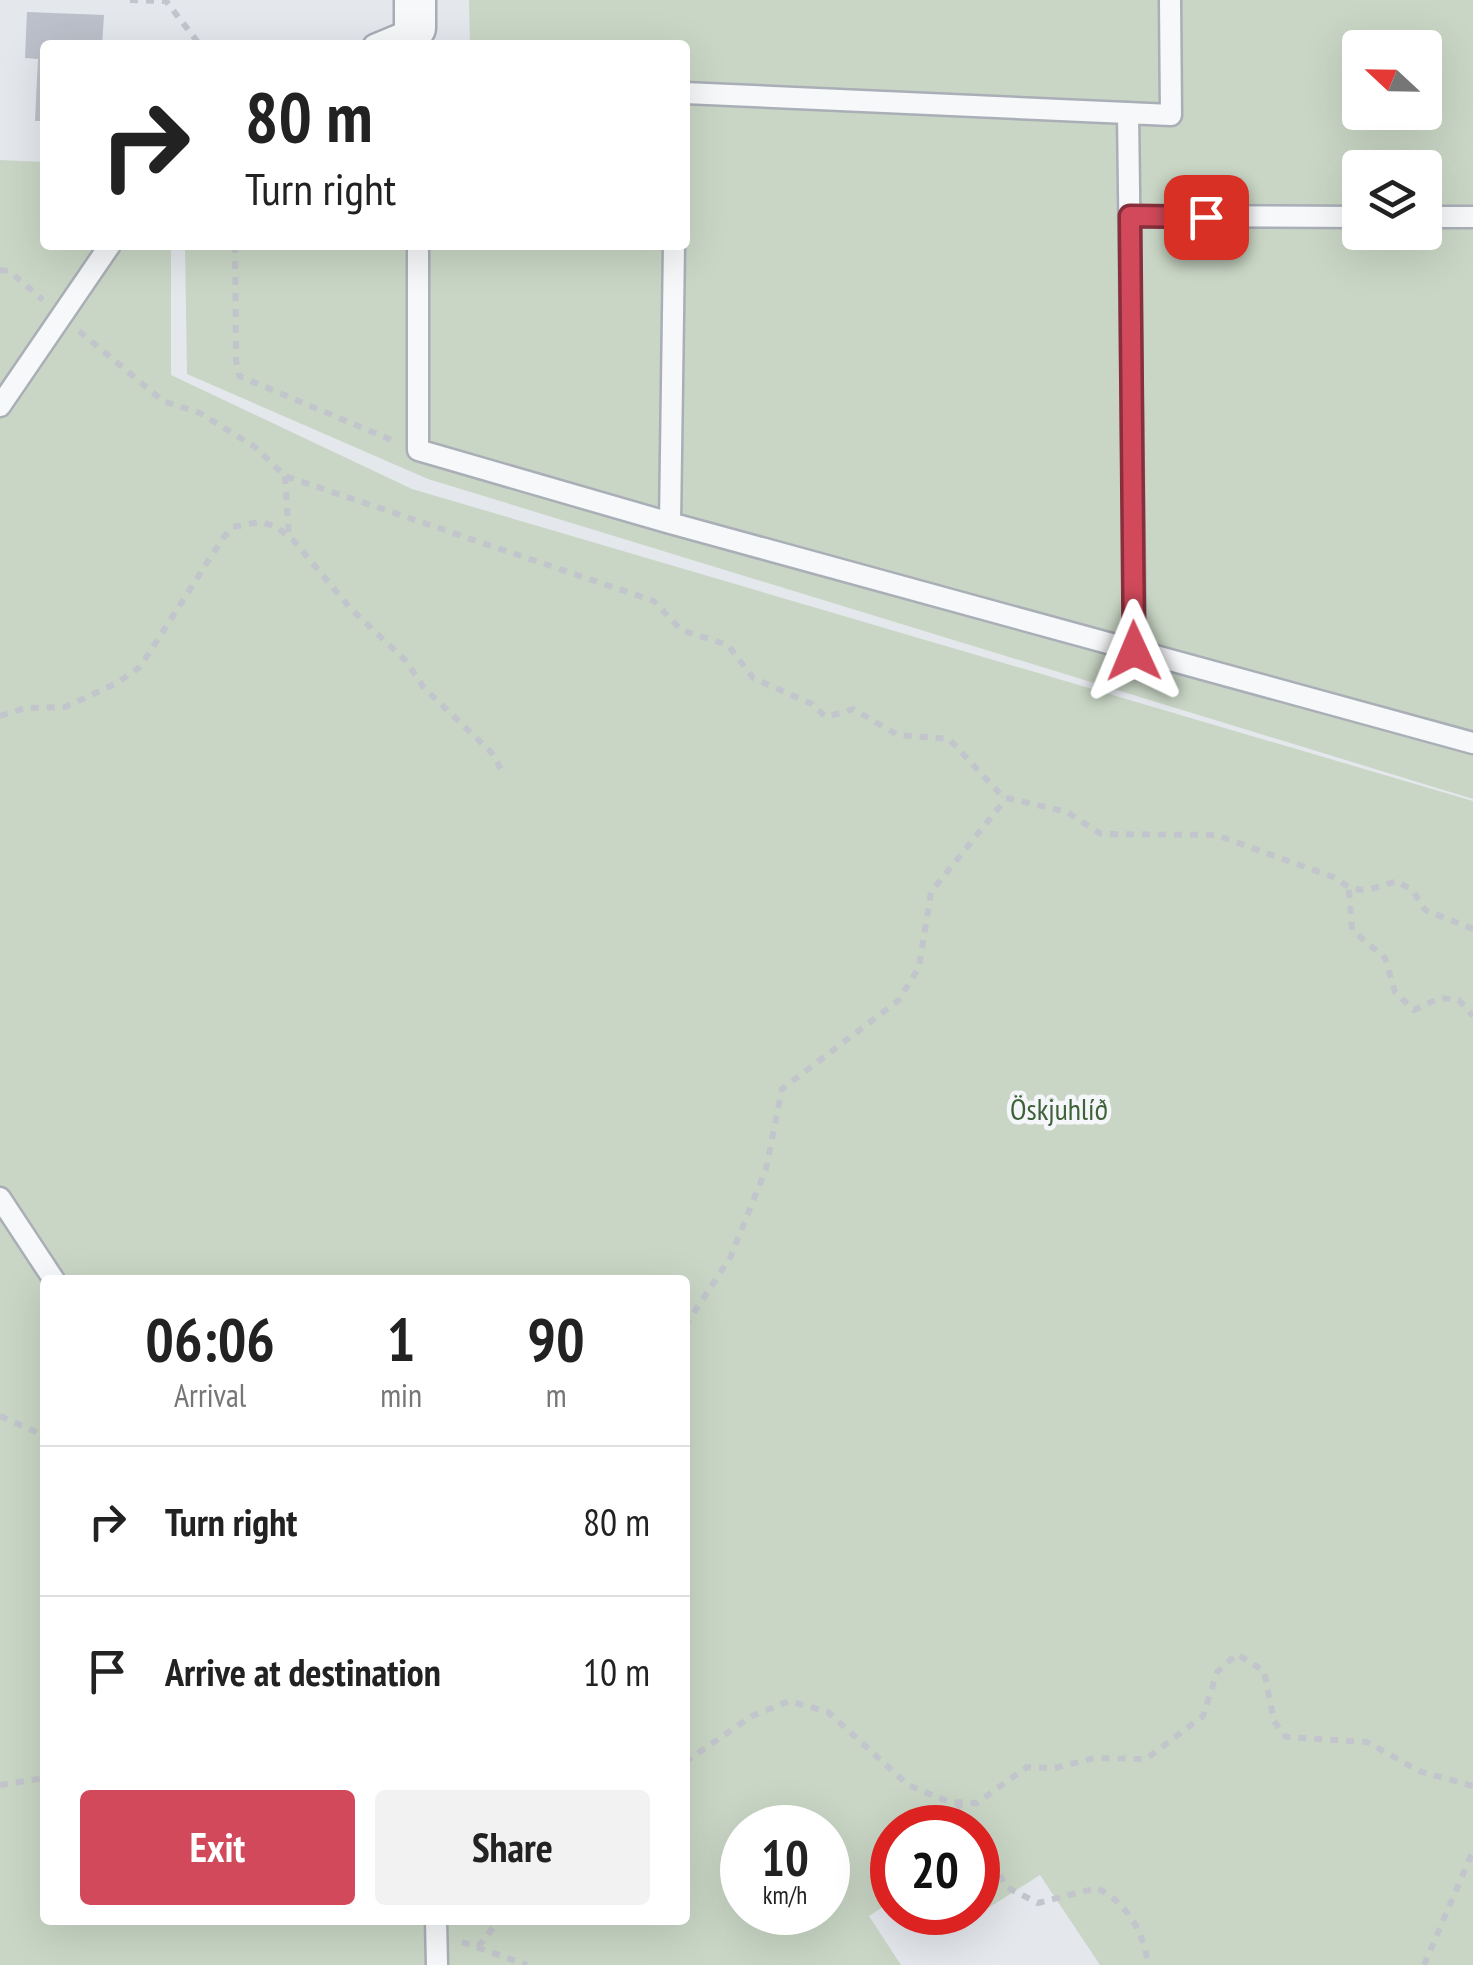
<!DOCTYPE html>
<html lang="en">
<head>
<meta charset="utf-8">
<style>
	:root { --surface:#fff; --page:#f2f2f2; --text:#222; --muted:#767676; --line:#e0e0e0; --accent:#d1495b }
	body { margin:0; font-family:"PT Sans Narrow",sans-serif; background:var(--page); color:var(--text); height:100vh; display:flex; flex-direction:column; font-size:38px; white-space:nowrap }
	* { box-sizing:border-box; margin:0 }
	p { font-size:32px; color:var(--muted) }
	.icon { flex:none; width:55px; height:55px; fill:none; stroke:currentColor; stroke-width:2; stroke-linecap:round; stroke-linejoin:round }
	.map { position:relative; flex:1; overflow:hidden }
	.panel { position:absolute; left:40px; top:1275px; width:650px; height:650px; display:flex; flex-direction:column; background:var(--surface); border-radius:10px; box-shadow:0 10px 40px #0002 }
	.panel>* { flex:none }
	.top-card { position:absolute; left:40px; top:40px; width:650px; height:210px; border-radius:10px; box-shadow:0 10px 40px #0002; background:#fff; color:var(--text); overflow:hidden }
	.needle { width:65px; rotate:292deg }
	.tools { position:absolute; left:1342px; top:30px; display:grid; gap:20px }
	.tools a { display:grid; place-items:center; width:100px; height:100px; border-radius:10px; background:var(--surface); box-shadow:0 10px 40px #0002; font-size:50px }
	.speed { position:absolute; left:720px; top:1805px; display:flex; gap:20px; font-size:50px; font-weight:700; text-align:center }
	.speed>* { display:grid; place-content:center; width:130px; height:130px; border-radius:50%; background:var(--surface); box-shadow:0 10px 40px #0002; line-height:1 }
	.speed small { font-size:25px; font-weight:400 }
	.speed .limit { border:15px solid #d22; background:#fff; color:#111 }
	.pin { position:absolute; display:grid; place-items:center; width:85px; height:85px; color:#fff; margin:-42px; border-radius:20px; box-shadow:0 5px 15px #0006 }
	.me { position:absolute; width:110px; margin:-55px; rotate:359deg; stroke-linejoin:round; filter:drop-shadow(0 0 8px #0008) }
	.turn { display:flex; align-items:center; gap:35px; height:210px; padding:0 40px; font-size:45px }
	.turn .icon { width:130px; height:130px; stroke-width:2.5 }
	.turn b { display:block; font-size:70px; line-height:85px }
	.eta { display:flex; justify-content:space-evenly; align-items:center; height:170px; text-align:center }
	.eta b { font-size:60px; font-weight:600; line-height:70px }
	.action { display:flex; gap:20px; margin-top:auto; padding:20px 40px }
	.action a { flex:1; height:115px; border-radius:10px; background:var(--accent); color:#fff; font-size:40px; font-weight:600; line-height:115px; text-align:center }
	.action a+a { background:var(--page); color:var(--text) }
	ul { padding:0; list-style:none }
	li { display:flex; align-items:center; gap:30px; height:150px; padding:0 40px; border-top:2px solid var(--line) }
	li div { flex:1 }
	li b { display:block; font-size:38px }
	li em { font-style:normal }
	.map>svg:first-child { display:block }
</style>
</head>
<body>
<div class="map">
<svg width="1473" height="1965" viewBox="0 0 1473 1965">
	<rect width="100%" height="100%" fill="#e4e7ec"/>
	<path fill="#c9d6c5" fill-rule="evenodd" d="M469,0H1473V799L428,479L187,374L185,245H685V45H470ZM1360,48H1425V112H1360ZM1360,168H1425V232H1360Z
		M0,160L45,162V245H171V375L412,489L1473,801V1965H1100L1040,1875L968,1921L963,1913L978,1912V1828H892V1901L869,1916L901,1965H0ZM45,1280H685V1920H45ZM742,1828H828V1912H742Z"/>
	<path fill="#bbc0ca" d="M27,12L104,15L102,45H45V121H35L38,59L25,58Z"/>
	<g fill="none" stroke-linecap="round" stroke-linejoin="round">
		<defs>
			<path id="lane" d="M374,45L415,28L416,36
				M685,93L1171,115L1170,0
				M1128,113L1135,651
				M1130,216L1360,217
				M1425,217H1473
				M418,245V450L670,523L1473,743
				M0,406L110,245
				M670,523L674,245
				M0,1198L54,1280
				M436,1920L437,1965"/>
			<path id="street" d="M415,0V28"/>
		</defs>
		<use href="#lane" stroke="#a9aeb7" stroke-width="25"/>
		<use href="#street" stroke="#a9aeb7" stroke-width="45"/>
		<path stroke="#c2c5cb" stroke-width="6" stroke-dasharray="8 8" stroke-linecap="butt" d="M130,0L166,1L200,45
			M235,245L236,360L239,376L394,441
			M0,270L9,271L43,300
			M79,331L163,401L200,413L255,447L285,476L654,601L681,630L728,645L753,678L812,704L826,717L853,709L898,735L949,739L1003,797L1067,812L1101,834L1216,835L1336,878C1358,897 1371,889 1397,881L1413,891L1425,910L1473,929
			M285,476L289,537
			M0,716L25,708L65,707L117,683L140,667L223,538L233,527L260,522L275,526L294,541L351,609L406,661L424,688L491,752L501,769
			M1349,890L1352,930L1385,958L1395,992L1414,1010L1440,998L1459,1000L1473,1016
			M685,1326L730,1258L766,1169L782,1089L899,1000L919,967L931,892L1001,805L1003,797
			M0,1416L45,1436
			M685,1762L752,1716L789,1701L828,1712L908,1785L949,1802L977,1803L1027,1767L1055,1768L1094,1758L1146,1759L1203,1716L1217,1672L1237,1654L1264,1671L1274,1721L1286,1737L1367,1742L1419,1771L1473,1786
			M0,1785L45,1778
			M956,1802L975,1828
			M978,1832L1006,1887L1038,1903L1097,1888C1127,1903 1144,1932 1148,1965
			M462,1942L527,1965
			M478,1947L499,1920
			M1424,1965L1473,1851"/>
		<use href="#lane" stroke="#f7f8fa" stroke-width="20"/>
		<use href="#street" stroke="#f7f8fa" stroke-width="40"/>
	</g>
	<g fill="none" stroke-linecap="round" stroke-linejoin="round">
		<defs>
			<path id="route" d="M1134,651L1130,216L1206,217"/>
		</defs>
		<use href="#route" stroke="#882f3b" stroke-width="25"/>
		<use href="#route" stroke="#d1495b" stroke-width="18"/>
	</g>
	<g text-anchor="middle" stroke-width="9" stroke-linejoin="round" paint-order="stroke">
		<g font-size="30" fill="#3f6138" stroke="#f4f6f9">
			<text x="1059" y="1120">Öskjuhlíð</text>
		</g>
	</g>
</svg>
<div class="tools">
<a><svg class="needle" viewBox="-14 -14 28 28"><path d="M0-13l5 13h-10z" fill="#e53935"/><path d="M0 13l5-13h-10z" fill="#767676"/></svg></a>
<a><svg class="icon" aria-label="layers" viewBox="0 0 24 24"><path d="M12 4l9 5-9 5-9-5zM3 14l9 5 9-5"/></svg></a>
</div>
<div class="speed"><div>10<small>km/h</small></div><div class="limit">20</div></div>
<div class="pin" style="left:1206px;top:217px;background:#d93025"><svg class="icon" aria-label="arrive" viewBox="0 0 24 24"><path d="M6 21V4h12l-3 4 3 4H6"/></svg></div>
<svg class="me" style="left:1134px;top:651px" viewBox="-20 -20 40 40"><path d="M0-17L14 15 0 8-14 15z" fill="#d1495b" stroke="#fff" stroke-width="4"/></svg>
<div class="top-card">
<div class="turn"><svg class="icon" aria-label="right" viewBox="0 0 24 24"><path d="M7 20v-9h11M14 6l5 5-5 5"/></svg><div><b>80 m</b>Turn right</div></div>
</div>
<section class="panel">
<div class="eta">
<div><b>06:06</b><p>Arrival</p></div>
<div><b>1</b><p>min</p></div>
<div><b>90</b><p>m</p></div>
</div>
<ul>
<li><svg class="icon" aria-label="right" viewBox="0 0 24 24"><path d="M7 20v-9h11M14 6l5 5-5 5"/></svg><div><b>Turn right</b></div><em>80 m</em></li>
<li><svg class="icon" aria-label="arrive" viewBox="0 0 24 24"><path d="M6 21V4h12l-3 4 3 4H6"/></svg><div><b>Arrive at destination</b></div><em>10 m</em></li>
</ul>
<div class="action"><a>Exit</a><a>Share</a></div>
</section>
</div>
</body>
</html>
